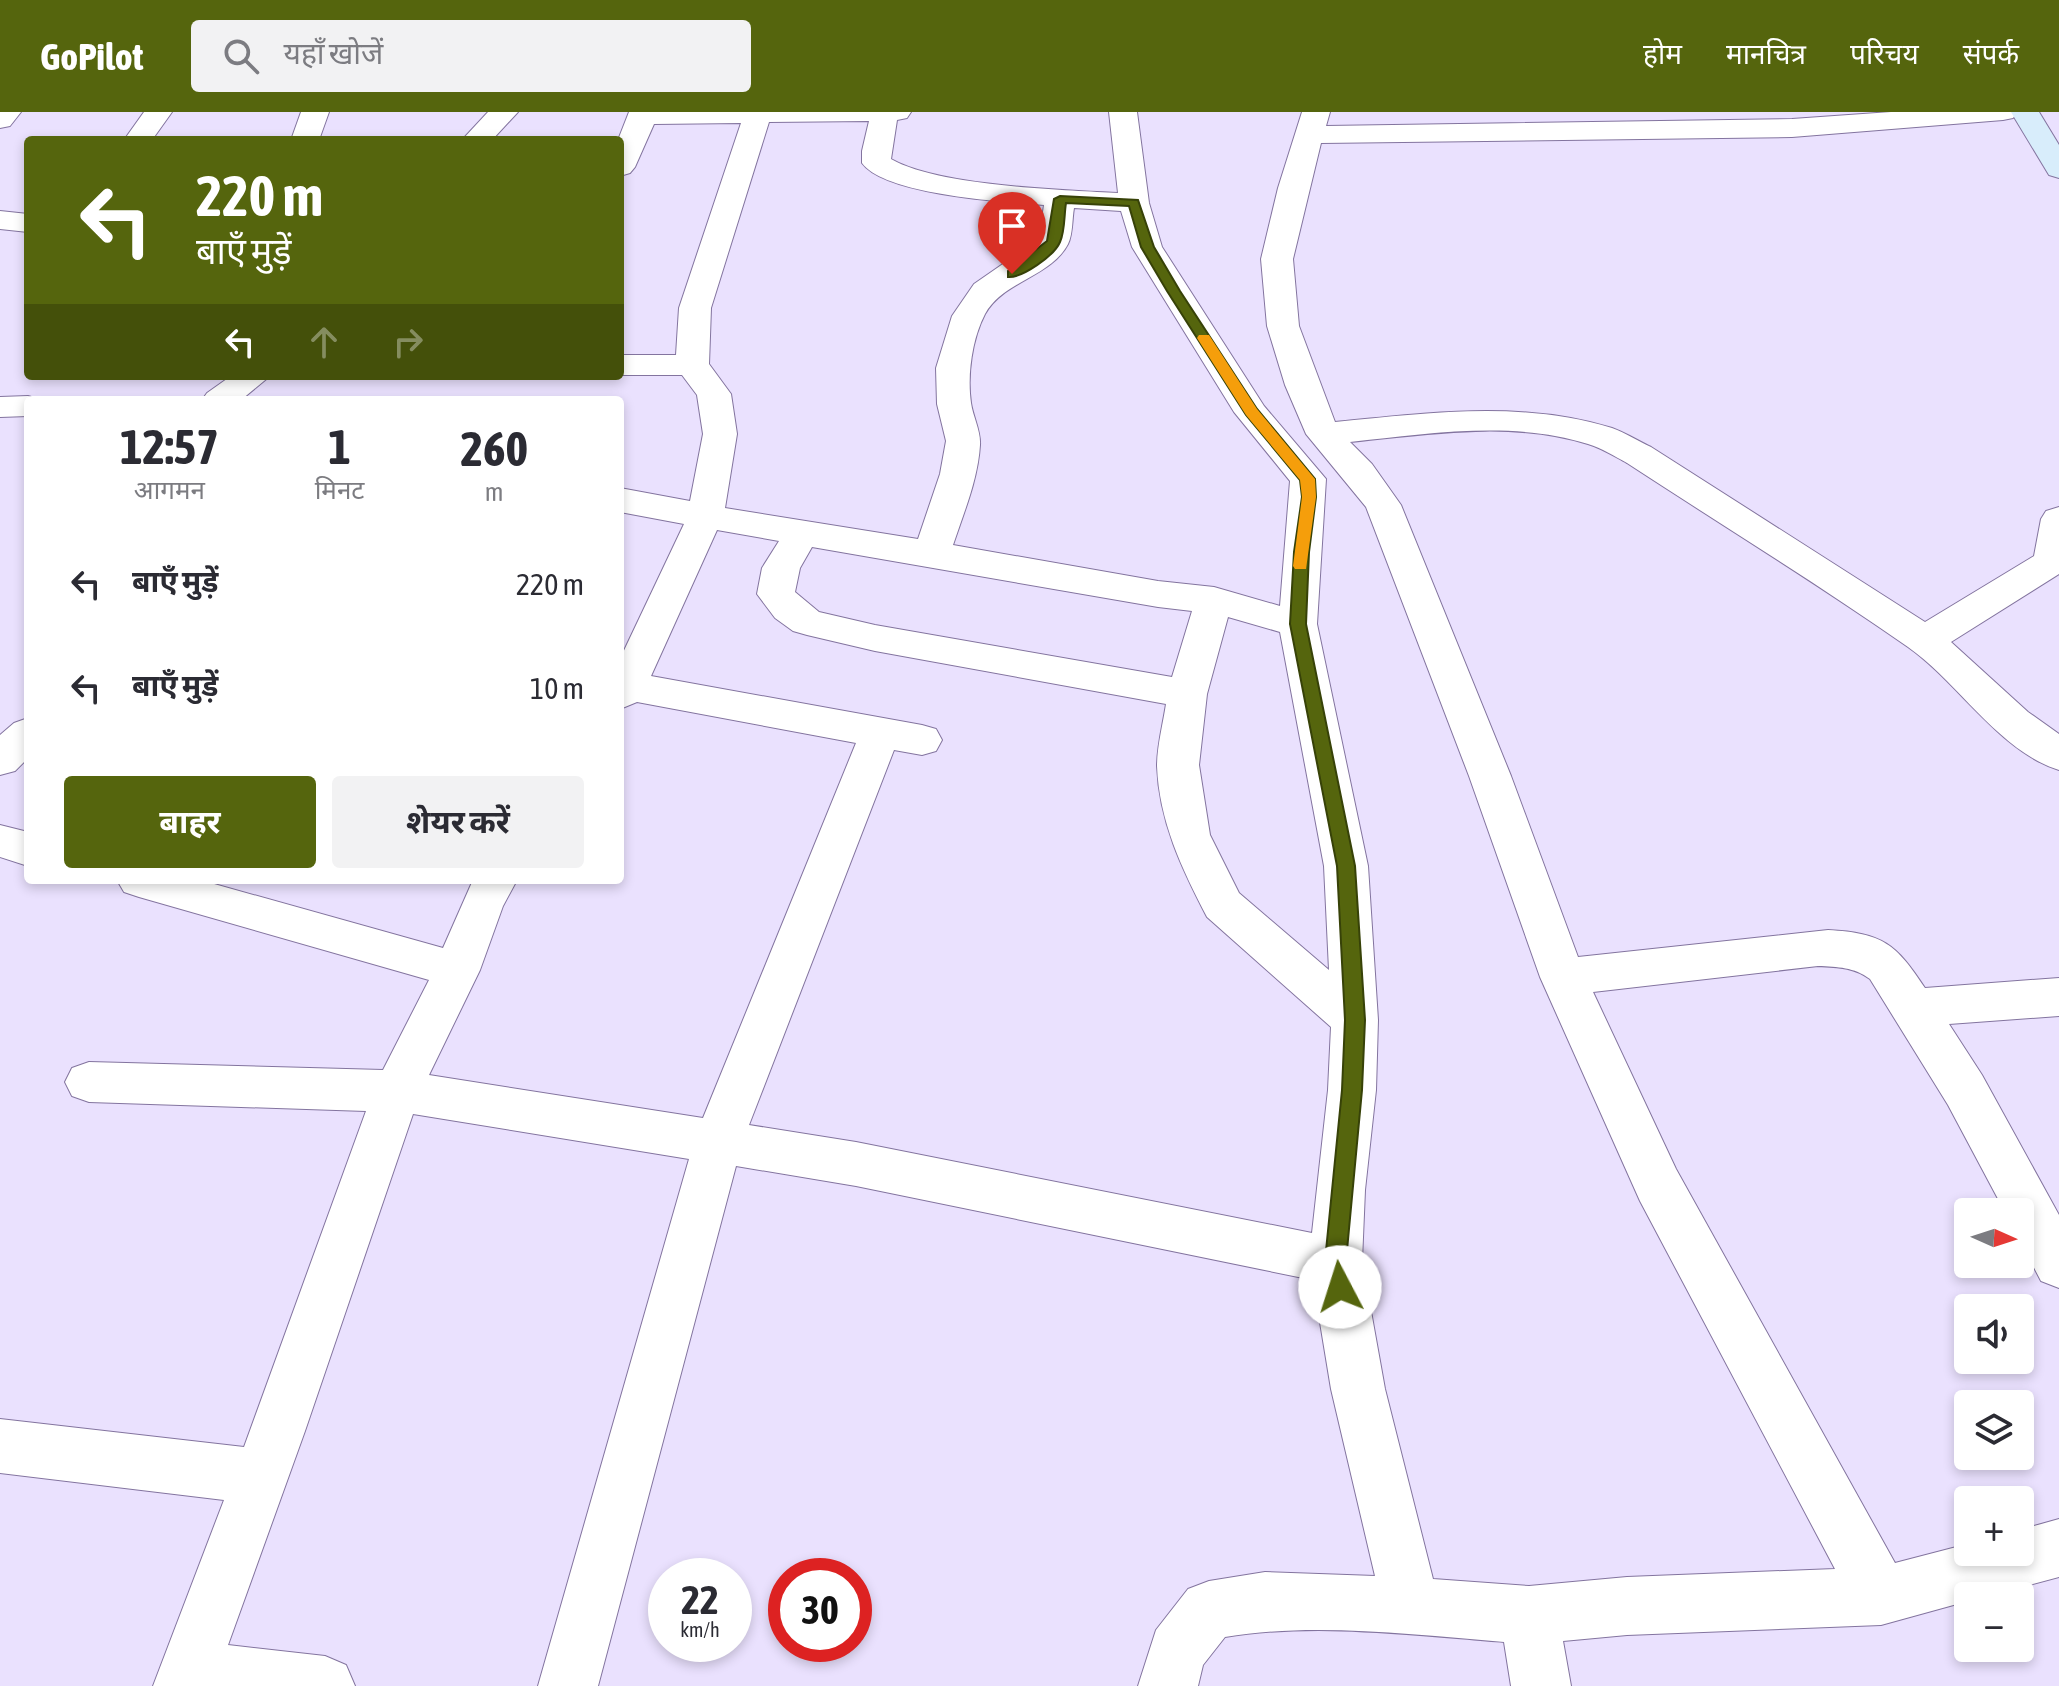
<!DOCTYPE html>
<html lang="hi">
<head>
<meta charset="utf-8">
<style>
	:root { --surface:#fff; --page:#f2f2f3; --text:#2b2b33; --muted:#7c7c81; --accent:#55650d }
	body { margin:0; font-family:"Asap Condensed","Noto Sans Devanagari",sans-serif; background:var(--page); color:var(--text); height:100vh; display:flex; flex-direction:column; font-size:30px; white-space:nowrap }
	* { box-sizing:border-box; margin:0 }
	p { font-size:26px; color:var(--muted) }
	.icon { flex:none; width:44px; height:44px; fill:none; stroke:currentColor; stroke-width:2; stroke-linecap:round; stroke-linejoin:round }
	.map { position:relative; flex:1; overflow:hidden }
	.panel { position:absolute; left:24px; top:284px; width:600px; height:488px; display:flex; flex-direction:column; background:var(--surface); border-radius:8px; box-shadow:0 4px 12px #0003 }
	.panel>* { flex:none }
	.guide { position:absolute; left:24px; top:24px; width:600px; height:244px; border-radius:8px; box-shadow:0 4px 12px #0003; background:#55650d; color:#fff; overflow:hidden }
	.needle { width:52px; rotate:93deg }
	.fabs { position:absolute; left:1954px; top:1086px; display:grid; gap:16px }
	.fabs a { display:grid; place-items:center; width:80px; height:80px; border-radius:8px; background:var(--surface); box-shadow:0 4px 12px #0003; font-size:40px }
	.speed { position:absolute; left:648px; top:1446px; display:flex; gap:16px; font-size:40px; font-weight:700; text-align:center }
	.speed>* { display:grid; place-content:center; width:104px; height:104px; border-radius:50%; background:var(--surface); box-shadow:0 4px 12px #0003; line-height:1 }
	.speed small { font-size:20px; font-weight:400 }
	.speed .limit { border:12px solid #d22; background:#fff; color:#111 }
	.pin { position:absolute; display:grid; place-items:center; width:68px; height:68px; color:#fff; margin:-82px -34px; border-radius:50% 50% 50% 0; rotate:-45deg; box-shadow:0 0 8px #0007 }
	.pin .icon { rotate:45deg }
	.me { position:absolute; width:88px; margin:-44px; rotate:355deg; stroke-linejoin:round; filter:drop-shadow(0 0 6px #0008) }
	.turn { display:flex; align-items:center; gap:28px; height:168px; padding:0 40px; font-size:36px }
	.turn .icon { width:104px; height:104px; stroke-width:2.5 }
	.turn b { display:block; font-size:56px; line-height:68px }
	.lanes { display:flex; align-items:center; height:76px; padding:0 40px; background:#0003; justify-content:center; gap:40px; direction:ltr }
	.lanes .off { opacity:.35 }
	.eta { display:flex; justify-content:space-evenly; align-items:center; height:136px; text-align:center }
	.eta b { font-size:48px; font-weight:700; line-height:56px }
	.button { display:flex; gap:16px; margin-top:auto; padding:16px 40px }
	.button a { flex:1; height:92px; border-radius:8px; background:var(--accent); color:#fff; font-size:32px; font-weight:700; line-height:92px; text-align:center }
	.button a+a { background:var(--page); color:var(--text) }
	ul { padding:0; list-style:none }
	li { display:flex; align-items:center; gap:24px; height:104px; padding:0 40px }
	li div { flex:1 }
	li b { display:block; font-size:30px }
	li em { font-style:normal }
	header { display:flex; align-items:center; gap:48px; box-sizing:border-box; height:112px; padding:0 40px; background:var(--accent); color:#fff }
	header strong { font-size:38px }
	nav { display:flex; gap:44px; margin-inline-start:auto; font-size:28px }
	.search { width:560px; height:72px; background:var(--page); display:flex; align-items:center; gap:20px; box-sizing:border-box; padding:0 28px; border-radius:8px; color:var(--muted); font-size:30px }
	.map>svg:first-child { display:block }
</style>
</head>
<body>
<header>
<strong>GoPilot</strong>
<div class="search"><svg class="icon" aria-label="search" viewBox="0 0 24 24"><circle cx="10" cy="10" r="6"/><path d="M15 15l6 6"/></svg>यहाँ खोजें</div>
<nav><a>होम</a><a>मानचित्र</a><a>परिचय</a><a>संपर्क</a></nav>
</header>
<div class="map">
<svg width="2059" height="1574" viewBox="0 0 2059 1574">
	<rect width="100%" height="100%" fill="#eae1fe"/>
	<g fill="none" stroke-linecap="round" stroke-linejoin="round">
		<defs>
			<path id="street" d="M0,0H21L10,14L0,16Z
				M144,0H172L152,28H124Z
				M301,0H329L319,28H291Z
				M488,0H518L492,28H462Z
				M629,0H911L907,6L897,8L891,47C938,74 1061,78 1118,81L1109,0H1137L1149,91L1162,135L1264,294L1326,367L1317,512L1368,754L1378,908L1376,978L1365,1078L1362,1149L1385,1277L1433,1467L1529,1474L1627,1465L1835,1457L1640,1089L1540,865L1469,664L1366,395L1306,322L1285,273L1267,214L1261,147L1278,76L1302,0H1330L1326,14L1792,7L1891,0H2017L2013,6L2003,8L1792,25L1321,31L1293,147L1299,214L1335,310C1428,301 1521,288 1612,316C1626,321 1638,329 1651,335L1925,510L2034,444L2041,407L2046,399L2059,395V462L1951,530L2028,600L2059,622V658C2000,640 1958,570 1908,535C1817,471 1720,412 1627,351C1614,344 1602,336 1588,332C1512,308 1428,322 1350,330L1372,352L1401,393L1511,664L1578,845L1828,818C1883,821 1896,832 1925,876L2059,866V904L1949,912L1982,963L2059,1103V1176L2041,1169L2020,1129V1100H2005L1948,993L1870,867C1854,855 1838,855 1818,854L1593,880L1676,1057L1895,1451L1968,1432V1440H2020V1418L2059,1407V1465L1988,1484H1968V1489L1881,1513L1627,1523L1563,1529L1571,1574H1511L1504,1530C1414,1523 1314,1510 1225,1525L1203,1553L1198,1574H1138L1156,1518L1188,1477L1209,1469L1265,1460L1375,1464L1331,1277L1313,1168L856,1074L736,1054L598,1574H538L689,1047L413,1002L305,1319L228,1533L325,1544L346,1553L355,1574H153L224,1388L0,1361V1307L244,1335L366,999L89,990L72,984L65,970L72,956L89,950L383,958L429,868L139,785L124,780L117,768H200L443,836L473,768H517L503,794L480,858L429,963L703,1006L856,631L637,590L620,597V547L684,412L620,400V376L690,389L703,322L697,283L682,263H620V243H676L679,196L741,11L654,12L635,55L630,61L620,64L618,28ZM869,9L862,39V51C885,83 1005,90 1044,93L1039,127L974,172L952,204L936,256L937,292L946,329L940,362L918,427L725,396L737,322L731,282L709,252L711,196L769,10ZM1074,96L1121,99L1132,135L1234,300L1290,369L1280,494L1214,475L1158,469L953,433C964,400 978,367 980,333C981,319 973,305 971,291C967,263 972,227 985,202C1003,169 1051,165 1068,132C1073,122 1072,107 1074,96ZM717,418L779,429L762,456L757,482L775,506L793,519L807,523L875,539L1166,592C1163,612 1157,634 1157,654C1159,709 1182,757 1207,805L1331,915L1328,978L1312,1121L856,1030L749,1013L894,638L922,643L936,639L942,628L936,617L922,613L651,564ZM812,435L1158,495L1192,499L1172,565L875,513L819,500L795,480L800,456ZM1228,505L1280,520L1324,754L1329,858L1239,781L1210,723L1199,653L1207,582Z
				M0,99L28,102V120L0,117Z
				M231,264H270L241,288H202L207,281Z
				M28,284L41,288H28V304L0,305V285Z
				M28,606V646L15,659L0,663V623L14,611Z
				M0,713L28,720V754L0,745Z"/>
			<path id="secondary" d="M2011,0H2039L2059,33V66L2049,63Z"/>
		</defs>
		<use href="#street" stroke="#83749f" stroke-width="2"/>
		<use href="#secondary" stroke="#83749f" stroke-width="2"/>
		<use href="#street" fill="#fff" fill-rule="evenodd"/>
		<use href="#secondary" fill="#d8edfb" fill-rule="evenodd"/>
	</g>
	<path fill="#55650d" stroke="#374208" stroke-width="2" d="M1060,84L1138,88L1154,135L1180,179L1257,297L1315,367L1316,385L1309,440L1306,512L1355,754L1365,908L1362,978L1346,1149L1351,1175L1348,1182L1340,1185L1332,1182L1325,1149L1342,978L1345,908L1337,754L1290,512L1294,440L1302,385L1300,368L1246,303L1167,179L1141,135L1129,94L1066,91C1064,103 1065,119 1060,130C1054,144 1022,166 1008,165V159L1047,129L1054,87Z"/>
	<path fill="#f59e0b" d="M1199,223H1209L1257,297L1315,367L1316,385L1306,457H1295L1293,454L1302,385L1300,368L1246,303L1197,226Z"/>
</svg>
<div class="fabs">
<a><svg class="needle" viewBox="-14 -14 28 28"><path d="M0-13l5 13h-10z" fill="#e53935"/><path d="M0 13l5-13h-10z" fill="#7c7c81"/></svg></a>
<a><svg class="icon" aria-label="sound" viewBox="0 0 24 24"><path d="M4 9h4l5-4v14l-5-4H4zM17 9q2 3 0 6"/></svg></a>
<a><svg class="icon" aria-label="layers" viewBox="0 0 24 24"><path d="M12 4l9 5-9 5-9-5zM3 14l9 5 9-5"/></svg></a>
<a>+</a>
<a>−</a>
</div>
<div class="speed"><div>22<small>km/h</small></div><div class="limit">30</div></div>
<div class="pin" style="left:1012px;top:162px;background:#d93025"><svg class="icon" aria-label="arrive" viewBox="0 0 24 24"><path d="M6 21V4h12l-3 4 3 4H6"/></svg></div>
<svg class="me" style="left:1340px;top:1175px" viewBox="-20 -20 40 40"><circle r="19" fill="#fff"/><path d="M0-13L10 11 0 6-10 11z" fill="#55650d"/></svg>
<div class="guide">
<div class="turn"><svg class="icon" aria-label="left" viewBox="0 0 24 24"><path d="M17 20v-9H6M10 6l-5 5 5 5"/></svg><div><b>220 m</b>बाएँ मुड़ें</div></div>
<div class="lanes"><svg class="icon" aria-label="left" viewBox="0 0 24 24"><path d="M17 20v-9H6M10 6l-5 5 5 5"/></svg><svg class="icon off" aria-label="ahead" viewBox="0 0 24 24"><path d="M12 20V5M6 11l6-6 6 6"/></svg><svg class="icon off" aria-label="right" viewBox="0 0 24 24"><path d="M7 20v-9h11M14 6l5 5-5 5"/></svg></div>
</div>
<section class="panel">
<div class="eta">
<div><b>12:57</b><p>आगमन</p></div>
<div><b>1</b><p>मिनट</p></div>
<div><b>260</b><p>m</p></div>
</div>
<ul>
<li><svg class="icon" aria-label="left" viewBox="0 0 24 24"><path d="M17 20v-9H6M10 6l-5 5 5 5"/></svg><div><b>बाएँ मुड़ें</b></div><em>220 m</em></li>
<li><svg class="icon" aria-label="left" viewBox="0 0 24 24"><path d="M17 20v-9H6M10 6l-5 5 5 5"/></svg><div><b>बाएँ मुड़ें</b></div><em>10 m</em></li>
</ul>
<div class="button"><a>बाहर</a><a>शेयर करें</a></div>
</section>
</div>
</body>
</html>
